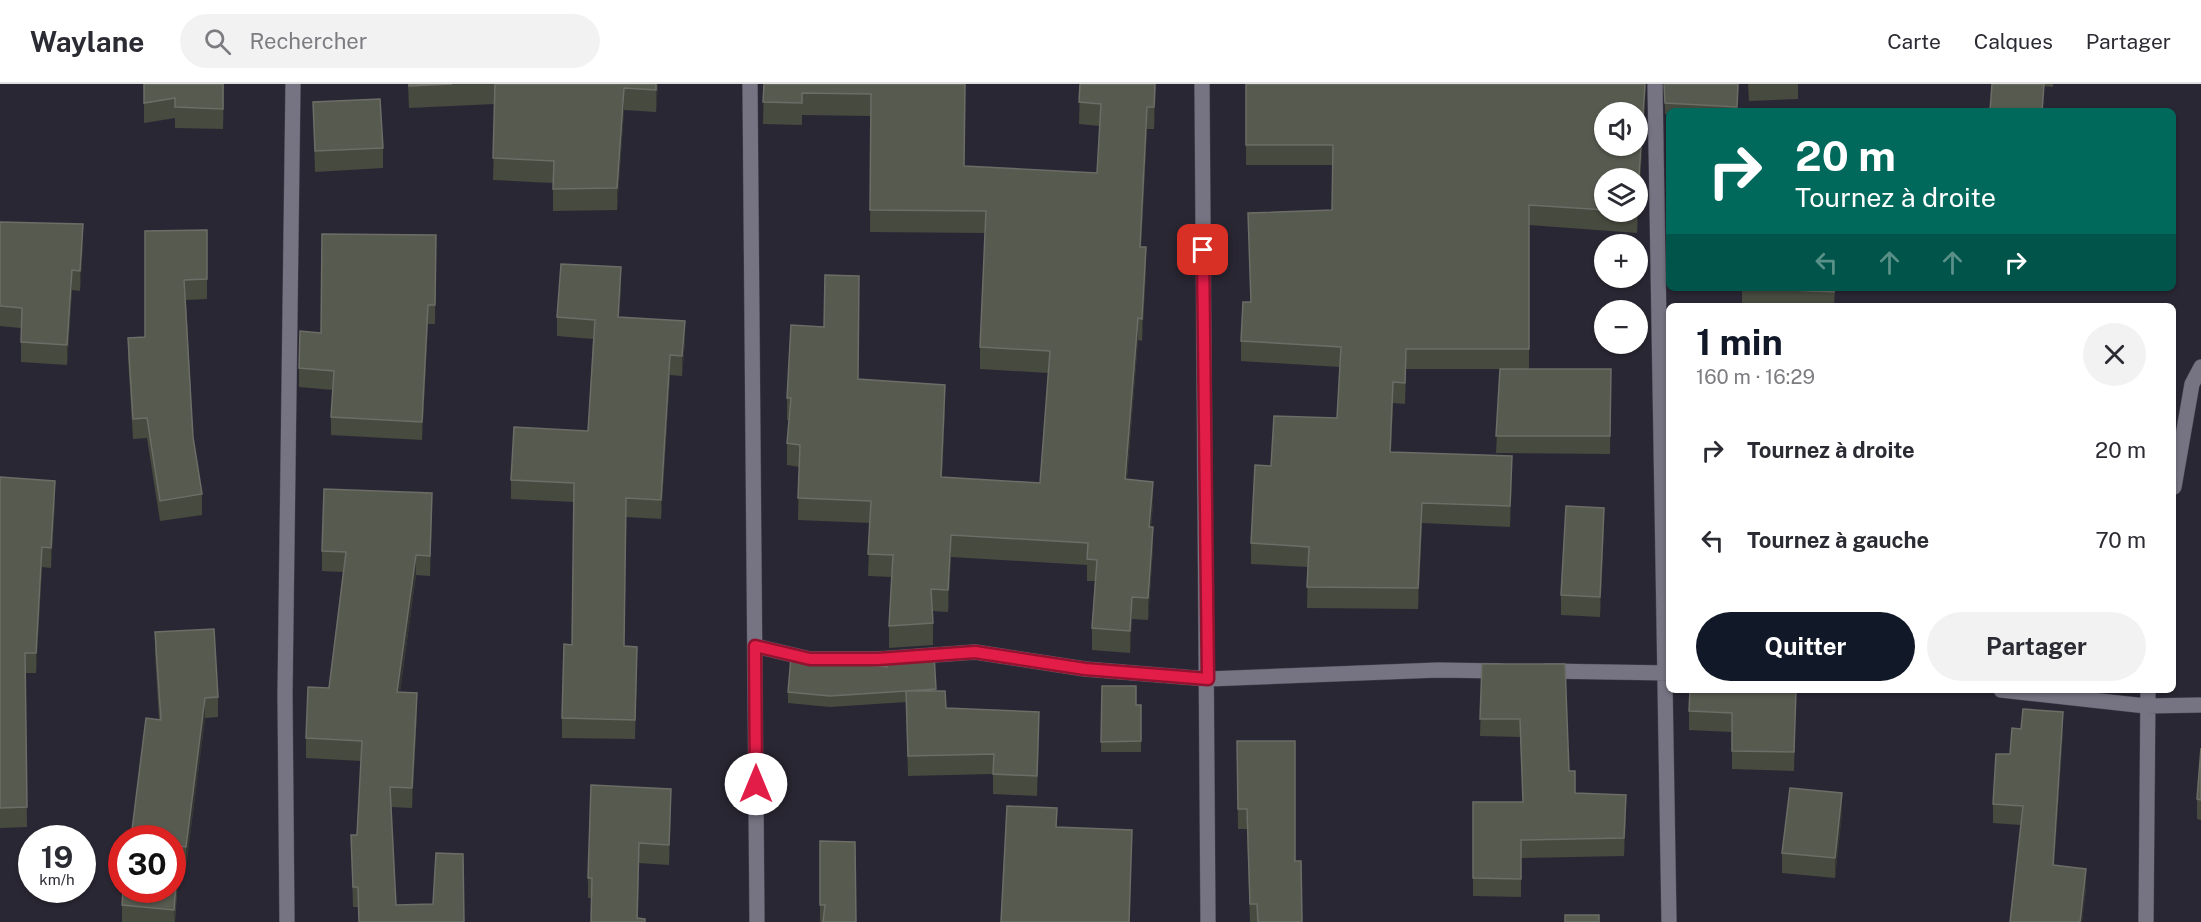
<!DOCTYPE html>
<html lang="fr">
<head>
<meta charset="utf-8">
<style>
	:root { --surface:#fff; --page:#f2f2f3; --text:#2b2b33; --muted:#7c7c81; --line:#e1e1e2; --accent:#111827 }
	body { margin:0; font-family:"Public Sans",sans-serif; background:var(--page); color:var(--text); height:100vh; display:flex; flex-direction:column; font-size:22px; white-space:nowrap }
	* { box-sizing:border-box; margin:0 }
	p { font-size:20px; color:var(--muted) }
	.icon { flex:none; width:33px; height:33px; fill:none; stroke:currentColor; stroke-width:2; stroke-linecap:round; stroke-linejoin:round }
	.map { position:relative; flex:1; overflow:hidden }
	.panel { position:absolute; left:1666px; top:219px; width:510px; height:390px; display:flex; flex-direction:column; background:var(--surface); border-radius:9px; box-shadow:0 2px 4px #0004 }
	.panel>* { flex:none }
	.hud { position:absolute; left:1666px; top:24px; width:510px; height:183px; border-radius:9px; box-shadow:0 2px 4px #0004; background:#00695c; color:#fff; overflow:hidden }
	.buttons { position:absolute; left:1594px; top:18px; display:grid; gap:12px }
	.buttons a { display:grid; place-items:center; width:54px; height:54px; border-radius:50%; background:var(--surface); box-shadow:0 2px 4px #0004; font-size:30px }
	.speed { position:absolute; left:18px; top:741px; display:flex; gap:12px; font-size:30px; font-weight:700; text-align:center }
	.speed>* { display:grid; place-content:center; width:78px; height:78px; border-radius:50%; background:var(--surface); box-shadow:0 2px 4px #0004; line-height:1 }
	.speed small { font-size:15px; font-weight:400 }
	.speed .limit { border:9px solid #d22; background:#fff; color:#111 }
	.pin { position:absolute; display:grid; place-items:center; width:51px; height:51px; color:#fff; margin:-26px; border-radius:12px; box-shadow:0 3px 9px #0006 }
	.me { position:absolute; width:66px; margin:-33px; rotate:0deg; stroke-linejoin:round; filter:drop-shadow(0 0 4px #0008) }
	.turn { display:flex; align-items:center; gap:21px; height:126px; padding:0 30px; font-size:27px }
	.turn .icon { width:78px; height:78px; stroke-width:2.5 }
	.turn b { display:block; font-size:42px; line-height:51px }
	.lanes { display:flex; align-items:center; height:57px; padding:0 30px; background:#0003; justify-content:center; gap:30px; direction:ltr }
	.lanes .off { opacity:.35 }
	.round { display:grid; place-items:center; flex:none; width:63px; height:63px; border-radius:32px; background:var(--page) }
	.overview { display:flex; align-items:center; justify-content:space-between; height:102px; padding:0 30px }
	h1 { font-size:36px; font-weight:700; line-height:45px; color:var(--accent) }
	.action { display:flex; gap:12px; margin-top:auto; padding:12px 30px }
	.action a { flex:1; height:69px; border-radius:36px; background:var(--accent); color:#fff; font-size:24px; font-weight:700; line-height:69px; text-align:center }
	.action a+a { background:var(--page); color:var(--text) }
	ul { padding:0; list-style:none }
	li { display:flex; align-items:center; gap:18px; height:90px; padding:0 30px }
	li div { flex:1 }
	li b { display:block; font-size:22px }
	li em { font-style:normal }
	header { display:flex; align-items:center; gap:36px; box-sizing:border-box; height:84px; padding:0 30px; background:var(--surface); border-bottom:2px solid var(--line) }
	header strong { font-size:28px }
	nav { display:flex; gap:33px; margin-inline-start:auto; font-size:21px }
	.search { width:420px; height:54px; background:var(--page); display:flex; align-items:center; gap:15px; box-sizing:border-box; padding:0 21px; border-radius:33px; color:var(--muted); font-size:22px }
	.map>svg:first-child { display:block }
</style>
</head>
<body>
<header>
<strong>Waylane</strong>
<div class="search"><svg class="icon" aria-label="search" viewBox="0 0 24 24"><circle cx="10" cy="10" r="6"/><path d="M15 15l6 6"/></svg>Rechercher</div>
<nav><a>Carte</a><a>Calques</a><a>Partager</a></nav>
</header>
<div class="map">
<svg width="2201" height="838" viewBox="0 0 2201 838">
	<rect width="100%" height="100%" fill="#2a2734"/>
	<g fill="none" stroke-linecap="round" stroke-linejoin="round">
		<defs>
			<path id="street" d="M750,0L757,838
				M1202,0L1208,838
				M1655,0L1669,838
				M2174,403L2192,300L2201,283
				M755,562L810,575H878L975,568L1085,585L1208,595L1438,586L1501,587
				M1546,587L1670,589
				M2001,606L2146,622L2201,621
				M287,838L285,610L293,0
				M2146,838L2148,606"/>
		</defs>
		<use href="#street" stroke="#45434e" stroke-width="16"/>
		<use href="#street" stroke="#767382" stroke-width="15"/>
	</g>
	<path fill="#474a3e" fill-rule="evenodd" d="M144,0H224L223,45L175,44V34L144,39Z
		M408,0H658L656,28L624,26L617,126L553,127V99L493,96L495,20L409,24Z
		M764,0H965L964,82L1097,89L1100,42L1079,40L1080,0H1156L1154,45H1147L1141,163L1146,185L1142,257L1138,256L1127,395L1153,420L1151,443L1153,465L1148,536L1132,535L1130,569L1092,566V544L1095,497H1087V481L951,473L948,528L933,527V561L889,564V542L892,493L868,492L870,439L798,436L799,383L787,381V359L789,336H787V314L858,295L945,323L942,393L1040,399L1048,289L980,285V263L985,149L870,148L871,32L802,31V41L763,40Z
		M1246,0H1646L1637,149L1529,141V285H1611L1610,370L1496,369L1500,285H1406L1405,320L1393,319L1391,368L1512,393L1510,443L1422,439L1418,525L1307,524L1308,483L1251,480V459L1271,382L1337,334L1340,283L1241,277V257L1251,218L1248,129L1332,126L1333,81H1246ZM1605,94L1638,128H1605Z
		M1664,0H1738L1737,27H1670V30H1665Z
		M1748,0H1798V15L1749,17Z
		M1992,0H2053V3L2044,2L2043,27H1990Z
		M313,18L383,64V84L315,88Z
		M0,138L83,160L80,207L72,206L67,281L21,278V244L0,242Z
		M207,146V215L186,216L193,353L202,410V431L160,437L147,354L133,355L128,274V254L145,253Z
		M436,151L435,240H428L422,356L331,351V333L333,306L299,303V284L321,249Z
		M621,203L619,233L685,257L682,292L670,291L661,435L626,433L624,562L637,582L635,655L562,654V634L572,561L574,418L511,415V396L588,347L593,255L557,252V233Z
		M1742,204H1835L1834,222L1742,221Z
		M0,393L55,417L51,484L42,483L36,589H25L27,743L0,744Z
		M432,429L430,492L416,491L400,608L417,629L412,724L391,723L396,821L464,838H359L358,823H353L351,751H357L361,677L306,674V654L329,604L343,488L322,487V467Z
		M1604,444L1600,533L1561,531V511Z
		M155,548L218,613V633L205,634L186,783L179,782L175,838H122V821L159,635L155,569Z
		M934,570L936,607L946,624L1039,648L1037,712L993,710V690L908,692L906,618L830,623L788,619V608Z
		M1482,580L1569,687L1575,709L1626,729L1624,772L1521,774V813L1473,812V718H1523L1520,653L1480,652Z
		M1102,602L1136,621H1141V668H1101Z
		M1796,606L1794,687L1732,685V648L1689,646V627Z
		M2063,647L2054,781L2086,804L2082,838L2021,741L1993,739V720L2010,670Z
		M1237,657L1295,777L1302,838H1250L1247,745H1238Z
		M2201,664V736L2197,735V715Z
		M671,725L669,781L639,779L638,834L645,838L591,814H588V794Z
		M1842,729L1835,794L1782,789V769Z
		M820,757L856,838H820Z"/>
	<path fill="#353633" d="M656,0H658L656,28Z
		M1155,0H1156L1154,45V23Z
		M1645,0H1646L1637,149V128H1638V108Z
		M624,4V26L617,126V104Z
		M1147,23V45L1140,184V163Z
		M83,140V160L80,207V187Z
		M1146,163V185L1142,257V235Z
		M621,183V203L618,252V233Z
		M72,186V206L67,281V261Z
		M428,221V240L422,356V338Z
		M1138,234V256L1125,417V395Z
		M685,237V257L682,292V272Z
		M670,271V291L661,435V416Z
		M1393,298V319L1390,388V368Z
		M945,301V323L941,415V393Z
		M1512,372V393L1510,443V422Z
		M55,397V417L51,484V464Z
		M1153,398V420L1149,465V443Z
		M432,409V429L430,492V472Z
		M1422,419V439L1418,525V504Z
		M1604,424V444L1600,533V513Z
		M1153,443V465L1148,536V514Z
		M951,451V473L948,528V506Z
		M42,463V483L36,589V569Z
		M416,471V491L397,628V608Z
		M1132,513V535L1130,569V547Z
		M637,563V582L635,655V636Z
		M417,609V629L412,724V704Z
		M205,614V634L186,783V763Z
		M1039,628V648L1037,712V692Z
		M2063,628V647L2053,800V781Z
		M671,705V725L669,781V761Z
		M1842,709V729L1835,794V774Z
		M1626,711V729L1624,772V754Z
		M1132,746L1130,838H1129Z
		M179,762V782L174,838V826Z
		M2086,785V804L2082,838H2080Z"/>
	<path fill="#575a4f" stroke="#6b6d66" stroke-width="1.5" fill-rule="evenodd" d="M144,0H223V25L175,23V14L144,19Z
		M409,0H452L409,2Z
		M495,0H656V6L624,4L617,104L553,105L554,77L493,74Z
		M764,0H965L964,82L1097,89L1101,20L1079,18L1080,0H1155L1154,23H1147L1140,163H1146L1142,235L1138,234L1125,395L1153,398L1149,443H1153L1148,514L1132,513L1130,547L1092,544L1097,476L1087,475L1088,459L951,451L948,506L931,505L933,539L889,542L893,471L868,470L871,417L798,414L800,361L787,359L791,314H787L791,241L824,243L825,191L859,192L858,295L945,301L941,393L1040,399L1050,267L980,263L986,127L870,126L871,10L802,9V19L763,18Z
		M1246,0H1645L1638,108V94H1605V126L1529,121V265H1406L1405,299L1393,298L1390,368L1512,372L1510,422L1422,419L1418,504L1307,503L1309,463L1251,459L1255,381L1271,382L1274,332L1337,334L1341,263L1241,257L1243,218H1251L1248,129L1332,126L1333,61H1246ZM1605,28H1638V62H1605Z
		M1664,0H1738L1737,23L1665,19Z
		M1992,0H2044L2042,27H1990Z
		M380,15L383,64L315,67L313,18Z
		M1619,128H1637V129Z
		M0,138L83,140L80,187L72,186L67,261L21,258L22,224L0,222Z
		M207,146V195L184,196L193,353L202,410L160,417L147,334L133,335L128,254L145,253V147Z
		M322,150L436,151L435,221H428L422,338L331,333L334,287L299,284L300,247L321,249Z
		M561,180L621,183L618,233L685,237L682,272L670,271L661,416L626,414L624,562L637,563L635,636L562,634L564,560L572,561L574,399L511,396L514,343L588,347L595,236L557,233Z
		M1742,204H1834V208Z
		M1500,285H1611L1610,352H1496Z
		M0,393L55,397L51,464L42,463L36,569H25L27,723L0,724Z
		M324,405L432,409L430,472L416,471L397,608L417,609L412,704L390,703L396,821L433,820L436,769L463,770L464,838H359L358,803H353L351,751H357L362,657L306,654L308,603L329,604L346,468L322,467Z
		M1566,422L1604,424L1600,513L1561,511Z
		M214,545L218,613L205,614L186,763L179,762L174,826L122,821L123,806H172V754H131L146,634L161,636L155,548Z
		M934,570L936,605L830,612L788,608L791,573L887,583L888,573Z
		M1482,580H1565L1569,687H1575V709L1626,711L1624,754L1521,756V795L1473,794V718H1523L1520,635H1480Z
		M1102,602H1136V621H1141V657L1101,658Z
		M1690,606H1796L1794,668L1732,667V629L1689,627Z
		M906,607H945L946,624L1039,628L1037,692L993,690L994,670L908,672Z
		M2023,625L2063,628L2053,781L2086,785L2080,838H2010L2023,722L1993,720L1996,670H2010L2012,644L2021,645Z
		M1237,657H1295V777H1301L1302,838H1258L1257,820H1250L1247,725H1238Z
		M2201,664V716L2197,715Z
		M591,701L671,705L669,761L639,759L637,834L645,835V838H591L592,794H588Z
		M1790,704L1842,709L1835,774L1782,769Z
		M1007,722L1057,724L1056,743L1132,746L1129,838H1001Z
		M820,757L855,758L856,838H823L825,821H820Z
		M1565,831H1599V838H1565Z"/>
	<g fill="none" stroke-linecap="round" stroke-linejoin="round">
		<defs>
			<path id="route" d="M756,700L755,562L810,575H878L975,568L1085,585L1208,595L1203,166"/>
		</defs>
		<use href="#route" stroke="#92132f" stroke-width="15"/>
		<use href="#route" stroke="#e11d48" stroke-width="10"/>
	</g>
</svg>
<div class="buttons">
<a><svg class="icon" aria-label="sound" viewBox="0 0 24 24"><path d="M4 9h4l5-4v14l-5-4H4zM17 9q2 3 0 6"/></svg></a>
<a><svg class="icon" aria-label="layers" viewBox="0 0 24 24"><path d="M12 4l9 5-9 5-9-5zM3 14l9 5 9-5"/></svg></a>
<a>+</a>
<a>−</a>
</div>
<div class="speed"><div>19<small>km/h</small></div><div class="limit">30</div></div>
<div class="pin" style="left:1203px;top:166px;background:#d93025"><svg class="icon" aria-label="arrive" viewBox="0 0 24 24"><path d="M6 21V4h12l-3 4 3 4H6"/></svg></div>
<svg class="me" style="left:756px;top:700px" viewBox="-20 -20 40 40"><circle r="19" fill="#fff"/><path d="M0-13L10 11 0 6-10 11z" fill="#e11d48"/></svg>
<div class="hud">
<div class="turn"><svg class="icon" aria-label="right" viewBox="0 0 24 24"><path d="M7 20v-9h11M14 6l5 5-5 5"/></svg><div><b>20 m</b>Tournez à droite</div></div>
<div class="lanes"><svg class="icon off" aria-label="left" viewBox="0 0 24 24"><path d="M17 20v-9H6M10 6l-5 5 5 5"/></svg><svg class="icon off" aria-label="ahead" viewBox="0 0 24 24"><path d="M12 20V5M6 11l6-6 6 6"/></svg><svg class="icon off" aria-label="ahead" viewBox="0 0 24 24"><path d="M12 20V5M6 11l6-6 6 6"/></svg><svg class="icon" aria-label="right" viewBox="0 0 24 24"><path d="M7 20v-9h11M14 6l5 5-5 5"/></svg></div>
</div>
<section class="panel">
<div class="overview"><div><h1>1 min</h1><p>160 m · 16:29</p></div><a class="round"><svg class="icon" aria-label="close" viewBox="0 0 24 24"><path d="M6 6l12 12M18 6L6 18"/></svg></a></div>
<ul>
<li><svg class="icon" aria-label="right" viewBox="0 0 24 24"><path d="M7 20v-9h11M14 6l5 5-5 5"/></svg><div><b>Tournez à droite</b></div><em>20 m</em></li>
<li><svg class="icon" aria-label="left" viewBox="0 0 24 24"><path d="M17 20v-9H6M10 6l-5 5 5 5"/></svg><div><b>Tournez à gauche</b></div><em>70 m</em></li>
</ul>
<div class="action"><a>Quitter</a><a>Partager</a></div>
</section>
</div>
</body>
</html>
